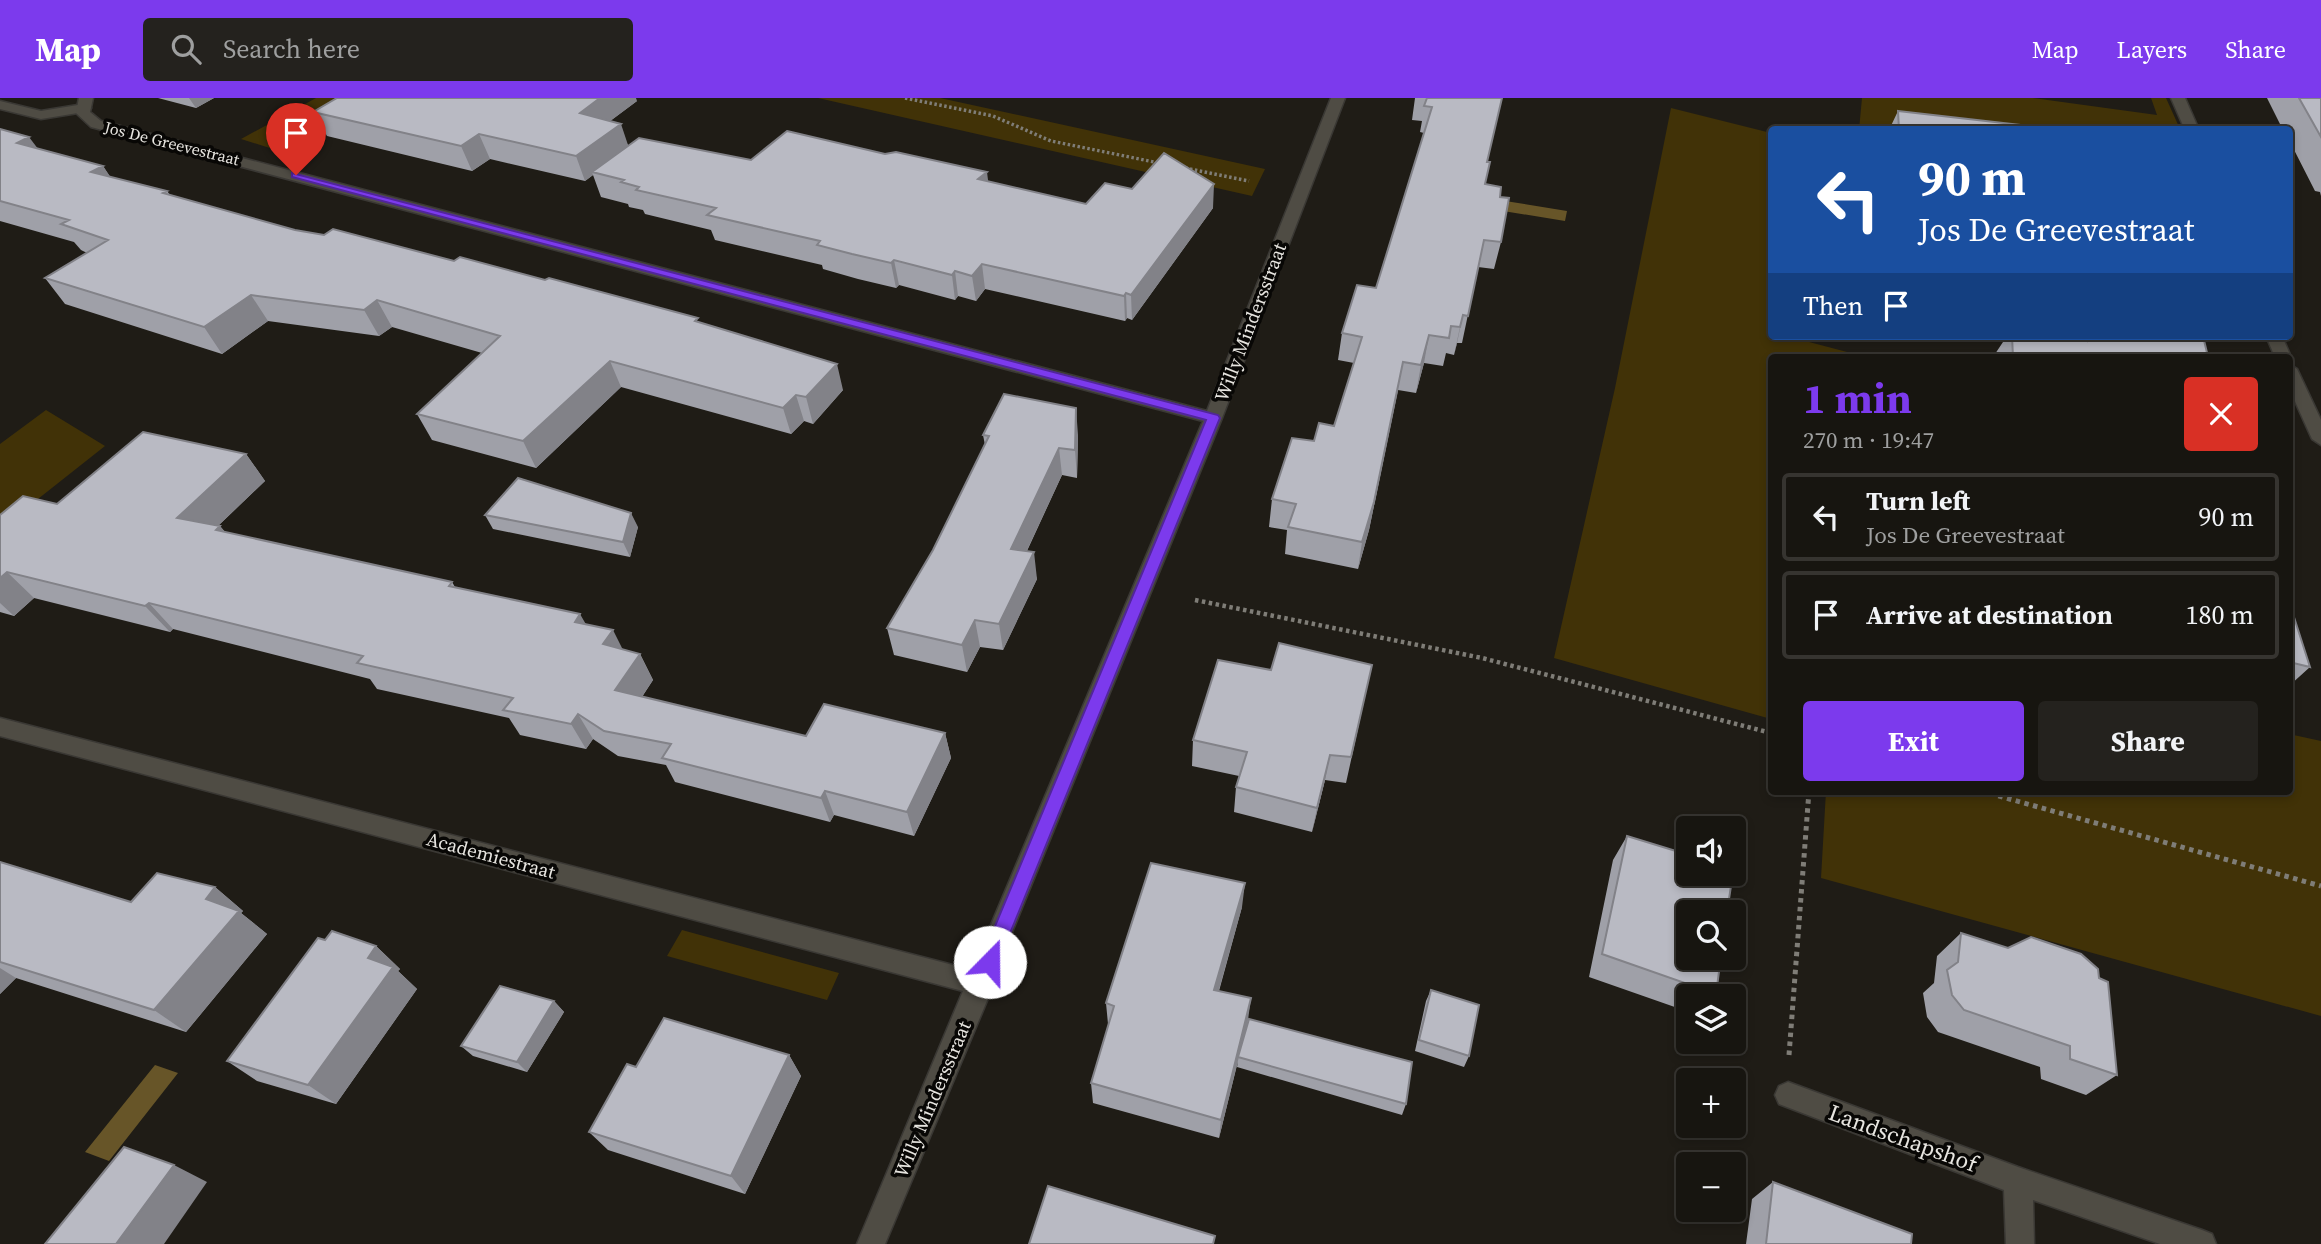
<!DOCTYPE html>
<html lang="en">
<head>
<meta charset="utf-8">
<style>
	:root { --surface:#171510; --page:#24221e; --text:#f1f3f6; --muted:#9e9f9f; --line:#363430; --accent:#7c3aed }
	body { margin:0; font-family:"Source Serif 4",serif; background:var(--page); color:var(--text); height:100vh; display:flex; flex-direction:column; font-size:26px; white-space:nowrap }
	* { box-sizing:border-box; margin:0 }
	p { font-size:23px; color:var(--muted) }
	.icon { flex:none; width:38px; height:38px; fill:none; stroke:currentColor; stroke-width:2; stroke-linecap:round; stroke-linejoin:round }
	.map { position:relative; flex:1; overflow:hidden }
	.side { position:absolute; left:1768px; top:256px; width:525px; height:441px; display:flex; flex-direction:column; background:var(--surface); border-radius:7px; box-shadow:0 4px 10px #0003,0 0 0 2px var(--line) }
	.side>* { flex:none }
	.top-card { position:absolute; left:1768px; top:28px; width:525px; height:214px; border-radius:7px; box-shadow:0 4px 10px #0003,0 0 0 2px var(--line); background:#1a4fa0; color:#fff; overflow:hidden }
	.fabs { position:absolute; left:1676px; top:718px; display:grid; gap:14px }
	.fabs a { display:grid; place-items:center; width:70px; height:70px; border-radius:7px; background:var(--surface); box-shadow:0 4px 10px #0003,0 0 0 2px var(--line); font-size:35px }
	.pin { position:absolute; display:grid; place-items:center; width:60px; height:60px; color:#fff; margin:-72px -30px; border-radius:50% 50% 50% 0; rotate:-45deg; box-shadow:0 0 7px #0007 }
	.pin .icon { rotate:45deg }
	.me { position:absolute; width:77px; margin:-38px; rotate:22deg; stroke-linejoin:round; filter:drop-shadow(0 0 5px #0008) }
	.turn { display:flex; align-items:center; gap:24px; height:147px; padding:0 35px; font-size:32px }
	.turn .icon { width:91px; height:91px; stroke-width:2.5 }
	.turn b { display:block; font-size:49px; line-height:60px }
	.then { display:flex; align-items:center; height:66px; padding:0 35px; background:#0003; gap:14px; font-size:26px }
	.round { display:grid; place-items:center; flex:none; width:74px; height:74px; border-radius:7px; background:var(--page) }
	.headline { display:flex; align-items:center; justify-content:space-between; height:119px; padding:0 35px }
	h1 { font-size:42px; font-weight:700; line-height:52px; color:var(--accent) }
	.action { display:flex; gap:14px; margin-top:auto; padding:14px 35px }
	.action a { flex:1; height:80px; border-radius:7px; background:var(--accent); color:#fff; font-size:28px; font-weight:700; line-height:80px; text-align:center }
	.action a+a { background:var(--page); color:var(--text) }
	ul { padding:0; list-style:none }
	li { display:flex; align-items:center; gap:21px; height:88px; margin:0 14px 10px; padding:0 21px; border:4px solid var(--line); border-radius:7px }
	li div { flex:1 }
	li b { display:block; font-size:26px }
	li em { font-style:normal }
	header { display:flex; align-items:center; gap:42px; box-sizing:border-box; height:98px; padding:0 35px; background:var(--accent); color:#fff }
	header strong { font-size:33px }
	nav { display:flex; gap:38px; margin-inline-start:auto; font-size:24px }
	.search { width:490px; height:63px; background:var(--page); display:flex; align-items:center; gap:18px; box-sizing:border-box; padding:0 24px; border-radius:7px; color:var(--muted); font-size:26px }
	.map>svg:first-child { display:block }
</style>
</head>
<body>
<header>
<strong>Map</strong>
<div class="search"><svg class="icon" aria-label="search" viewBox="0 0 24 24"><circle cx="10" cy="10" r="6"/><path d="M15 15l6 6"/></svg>Search here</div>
<nav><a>Map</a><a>Layers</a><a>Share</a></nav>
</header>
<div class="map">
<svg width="2321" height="1146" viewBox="0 0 2321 1146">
	<rect width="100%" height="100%" fill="#1f1c16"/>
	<path fill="#413207" d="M316,0H362L273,51L241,41Z
		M818,0H940L1265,71L1252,98Z
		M1862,0H2033L2157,17L2151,0H2166L2180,31L1859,32Z
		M1671,10L1771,35V238H1794V240L1866,259H1771V621L1554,560L1615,290Z
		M46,312L105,348L0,431V346Z
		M2289,636L2321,643V918L1821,780L1826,693H2289Z
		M682,832L839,875L827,902L667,858Z"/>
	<path fill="#675528" d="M1499,102L1567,113L1565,123L1497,112Z
		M155,967L178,975L109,1063L85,1054Z"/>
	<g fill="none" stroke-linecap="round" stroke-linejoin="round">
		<defs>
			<path id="lane" d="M0,3L41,13L84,6L91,10L84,14L41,21L0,11Z"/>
			<path id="street" d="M79,0H93L90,14L101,23L1207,313L1331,0H1345L1222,320L992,883L994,886L885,1146H857L963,893L0,638V620L972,872L1203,323L91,29L76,15Z
				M2171,0H2185L2199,32H2185Z
				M2266,238H2282L2291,259L2289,263V259H2275Z
				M2289,266L2297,271L2321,322V347L2312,341L2289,290Z
				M1788,984L2018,1069L2202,1132L2212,1136L2216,1146H2160L2033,1102L2034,1146H2006L2004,1092L1779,1006L1775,997L1779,988Z"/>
		</defs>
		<use href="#lane" stroke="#3a3834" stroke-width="3"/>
		<use href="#street" stroke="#3a3834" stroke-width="3"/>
		<path stroke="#7f7d77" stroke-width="3.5" stroke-dasharray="2.5 2.5" stroke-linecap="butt" d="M905,0L993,18L1051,43L1159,65
			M277,38L318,16
			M1185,70L1249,83"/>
		<path stroke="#7f7d77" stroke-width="4.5" stroke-dasharray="3.5 3.5" stroke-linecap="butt" d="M1195,502L1482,560L1771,635"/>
		<path stroke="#7f7d77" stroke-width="5" stroke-dasharray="4.5 4.5" stroke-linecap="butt" d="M1981,693L2321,788
			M1789,957L1809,693"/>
		<use href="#lane" fill="#4f4c44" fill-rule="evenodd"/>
		<use href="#street" fill="#4f4c44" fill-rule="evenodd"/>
	</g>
	<path fill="#9fa0a8" d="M158,0H214L196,10Z
		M1415,0H1502L1487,64L1485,86L1500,99L1501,144L1494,171L1478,169L1462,245H1457L1454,257L1446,255L1443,268L1424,265L1416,295L1398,292L1369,432L1358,471L1285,456L1287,432L1269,429L1272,401L1314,343L1334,328L1354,265L1338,262L1342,235L1376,190L1424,35L1420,34L1422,23L1412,22Z
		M2267,0H2321V98L2320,94L2315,93L2289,42V32H2283Z
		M637,3L610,23L628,47L751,62L988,84L1086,106L1213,110L1132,222L1127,220L1125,223L985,191L976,203L958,198L955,202L899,187L896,190L858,181L823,171L822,167L715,142L711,132L645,116L643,112L629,109L628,106L601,99L593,77L585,83L490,61L472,73L327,38L313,14Z
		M1898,13L2049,32H1889Z
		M0,31L38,51L103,68L110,79L167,93L170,97L295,132L454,163L700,225L843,292L813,326L804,323L791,336L621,289L536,370L432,342L417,316L482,255L392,229L379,238L268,223L222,256L65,206L45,180L87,155L81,152L74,144L0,123Z
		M2007,238H2203L2208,259H1996L1995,256Z
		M983,337H1078L1077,380L1062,377L1027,453L1037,481L1003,552L980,549L967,574L894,557L887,530L933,452L985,347Z
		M246,356L265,383L219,427L225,434L452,484L455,489L586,526L622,551L640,556L653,582L642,599L806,638L945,635L951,660L914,738L834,717L830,724L675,684L666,667L618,658L593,641L586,651L520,637L509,620L377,591L370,581L173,531L170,534L34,500L14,518L0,514V417L57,406Z
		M485,417L638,429L630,459L493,431Z
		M2289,515L2310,569L2289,588Z
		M1372,567L1346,685L1325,682L1312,734L1234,714L1236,689L1239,678L1192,668L1193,642L1271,572Z
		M1627,738L1716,896L1714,898H1689V914L1589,879L1613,762Z
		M0,764L131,804L215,789L243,813L241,815L267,836L186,934L16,880L0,896Z
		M1242,809L1219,893L1248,922L1406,1006L1402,1017L1237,969L1238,963L1219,1040L1093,1005L1091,985L1109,927L1108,926L1106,905Z
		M1961,835L2099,880L2117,977L2086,997L2041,981L2040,969L1938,934L1927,919L1923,895L1934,885L1937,858Z
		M325,842L376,848L400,871L398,873L417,891L336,1006L257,983L227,963Z
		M1431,892L1469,958L1464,969L1415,953L1426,903Z
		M554,903L564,914L527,974L473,958L461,948Z
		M789,957L801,978L745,1096L608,1052L589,1034Z
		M1773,1084L1911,1146H1746L1752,1101Z"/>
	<path fill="#828288" d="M189,0H214L196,10Z
		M600,0H636L637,3L589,39L580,15Z
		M621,26L629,50L592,74L593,77L585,83L576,58Z
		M479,36L490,61L472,73L461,48Z
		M29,39L48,64L17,45Z
		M103,68L120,93L91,74Z
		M987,74L990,98L978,81Z
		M1214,86L1213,110L1132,222L1131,197Z
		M894,162L899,187L896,190L891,165Z
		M982,166L985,191L976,203L972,178Z
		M955,173L958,198L955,202L952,177Z
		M1126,195L1127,220L1125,223L1124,198Z
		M251,197L268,223L222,256L204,229Z
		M377,202L392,229L379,238L364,212Z
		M1463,217L1457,245L1454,257L1460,229Z
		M1429,237L1424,265L1416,295L1421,267Z
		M610,263L621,289L536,370L523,343Z
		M1403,264L1369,432L1358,471L1362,444Z
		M837,266L843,292L813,326L806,299Z
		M796,297L804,323L791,336L783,310Z
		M1076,310L1078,337L1077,380L1075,352Z
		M1059,350L1062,377L1015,478L1011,451Z
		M246,356L265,383L199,446L177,420Z
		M631,415L638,429L630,459L623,444Z
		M220,428L242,454L216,432Z
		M1034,454L1037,481L1003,552L999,526Z
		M7,474L34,500L14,518L0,505V480Z
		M149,505L173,531L170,534L145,508Z
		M580,516L595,542L575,524Z
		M975,522L980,549L967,574L962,547Z
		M613,532L626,558L603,546Z
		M640,556L653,582L629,618L615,592Z
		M578,616L593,641L586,651L571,626Z
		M945,635L951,660L914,738L907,714Z
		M1330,657L1325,682L1312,734L1317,710Z
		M825,693L834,717L830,724L821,700Z
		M1245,785L1242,809L1213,913L1214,892Z
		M215,789L243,813L241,815L267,836L186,934L154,912L206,801Z
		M376,848L400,871L398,873L417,891L336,1006L308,987L368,860Z
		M0,870L16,880L0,896Z
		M1251,900L1248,922L1219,1040L1221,1022Z
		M554,903L564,914L527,974L517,964Z
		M789,957L801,978L745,1096L731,1078Z
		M174,1067L207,1084L164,1146H116Z"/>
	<path fill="#b9bac3" stroke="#828288" stroke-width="2" d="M337,0H600L580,15L621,26L576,58L479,36L461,48L313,14Z
		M1427,0H1502L1487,64H1490L1485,86L1501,89L1500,99L1509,100L1501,144L1484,142L1468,218L1463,217L1460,229L1451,228L1449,240L1429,237L1421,267L1403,264L1374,404L1362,444L1288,429L1296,406L1272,401L1292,340L1314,343L1319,325L1334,328L1362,239L1342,235L1357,187L1376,190L1432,9L1424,8Z
		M2299,0H2321V39Z
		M1898,13L2048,30L2049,32H1899Z
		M0,31L29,39L17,45L103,68L91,74L167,93L163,95L295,132L324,137L333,131L454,163L460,159L545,182L549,180L698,220L695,223L837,266L806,299L796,297L783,310L610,263L523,343L417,316L500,238L377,202L364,212L251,197L204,229L45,180L108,142L61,126L69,122L0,103Z
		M787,33L885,56L896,54L987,74L978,81L1086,106L1105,85L1132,91L1164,55L1214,86L1131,197L1126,195L1124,198L982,166L972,178L955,173L952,177L894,162L891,165L852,156L817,147L820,143L707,117L716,110L636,92L639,89L621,84L624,82L592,74L639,40L751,62Z
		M2012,238H2062L2087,243V238H2203L2208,259L2191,256L2192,259H2013Z
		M1004,296L1076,310L1075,352L1059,350L1011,451L1034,454L999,526L975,522L962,547L887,530L933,452L989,338L983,337Z
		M143,334L246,356L177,420L220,428L216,432L452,484L449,488L580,516L575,524L613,532L603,546L640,556L615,592L806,638L824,606L945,635L907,714L825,693L821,700L662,660L671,646L604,633L578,616L571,626L503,612L513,600L357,565L363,558L149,505L145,508L7,474L0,480V417L23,398L57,406Z
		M518,380L631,415L623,444L485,417Z
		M2289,515L2293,516L2310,569L2289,564Z
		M1279,545L1372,567L1351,659L1330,657L1317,710L1236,689L1247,654L1193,642L1218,562L1271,572Z
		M1627,738L1689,757V775H1733L1727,814H1689V859H1721L1716,896L1602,856Z
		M0,764L131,804L157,775L215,789L206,801L239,813L154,912L0,864Z
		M1151,765L1245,785L1214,892L1251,900L1221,1022L1091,985L1114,908L1106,905Z
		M332,833L376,848L368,860L393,869L308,987L227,963L318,840L325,842Z
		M1961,835L2008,850L2031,839L2081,856L2098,871L2099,880L2108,884L2117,977L2070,961V948L1964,912L1952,897L1947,872L1958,864Z
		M500,888L554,903L517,964L461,948Z
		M1431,892L1479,907L1469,958L1419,942Z
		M664,920L789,957L731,1078L589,1034L627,966L636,969Z
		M1249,921L1412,964L1406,1006L1238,959Z
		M124,1049L174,1067L116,1146H45Z
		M1773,1084L1912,1136L1911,1146H1766Z
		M1048,1088L1215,1138L1213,1146H1029Z"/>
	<path fill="#7c3aed" stroke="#51269a" stroke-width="2" d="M292,75L1218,317L1220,320L996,870L990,873L983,870L980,864L1206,322L292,79Z"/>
	<g text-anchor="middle" stroke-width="7" stroke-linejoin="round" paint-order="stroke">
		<g font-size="16" fill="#e7e5e0" stroke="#080705">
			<text transform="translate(172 45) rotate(14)" y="6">Jos De Greevestraat</text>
		</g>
		<g font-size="19" fill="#e7e5e0" stroke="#080705">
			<text transform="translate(1250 224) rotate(-69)" y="7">Willy Mindersstraat</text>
			<text transform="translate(491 757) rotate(15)" y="7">Academiestraat</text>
			<text transform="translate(932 1001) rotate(-67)" y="7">Willy Mindersstraat</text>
		</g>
		<g font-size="23" fill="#e7e5e0" stroke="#080705">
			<text transform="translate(1903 1040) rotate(20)" y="8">Landschapshof</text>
		</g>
	</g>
</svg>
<div class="fabs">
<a><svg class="icon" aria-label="sound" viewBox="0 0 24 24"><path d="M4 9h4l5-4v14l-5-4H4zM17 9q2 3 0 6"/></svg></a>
<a><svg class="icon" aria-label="search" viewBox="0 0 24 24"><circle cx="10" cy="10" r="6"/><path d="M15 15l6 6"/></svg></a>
<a><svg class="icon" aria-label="layers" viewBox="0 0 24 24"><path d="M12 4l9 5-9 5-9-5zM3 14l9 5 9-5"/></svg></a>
<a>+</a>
<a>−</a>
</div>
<div class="pin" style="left:296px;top:77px;background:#d93025"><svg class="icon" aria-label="arrive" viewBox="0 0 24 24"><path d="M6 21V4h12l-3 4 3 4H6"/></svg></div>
<svg class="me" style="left:990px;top:864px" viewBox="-20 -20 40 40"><circle r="19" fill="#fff"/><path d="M0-13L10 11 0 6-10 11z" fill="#7c3aed"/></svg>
<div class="top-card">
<div class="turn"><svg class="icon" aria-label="left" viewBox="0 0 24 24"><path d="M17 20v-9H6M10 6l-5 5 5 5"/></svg><div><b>90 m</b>Jos De Greevestraat</div></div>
<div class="then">Then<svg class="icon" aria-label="arrive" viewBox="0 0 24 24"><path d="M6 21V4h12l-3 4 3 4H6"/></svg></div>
</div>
<section class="side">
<div class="headline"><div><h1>1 min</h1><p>270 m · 19:47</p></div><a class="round" style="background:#d93025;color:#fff"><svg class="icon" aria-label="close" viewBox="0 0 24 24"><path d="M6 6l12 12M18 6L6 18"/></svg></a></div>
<ul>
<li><svg class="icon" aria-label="left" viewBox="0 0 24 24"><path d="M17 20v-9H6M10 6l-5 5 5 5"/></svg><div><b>Turn left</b><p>Jos De Greevestraat</p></div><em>90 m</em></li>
<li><svg class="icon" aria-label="arrive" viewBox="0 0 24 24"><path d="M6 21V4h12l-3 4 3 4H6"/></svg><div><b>Arrive at destination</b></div><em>180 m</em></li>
</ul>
<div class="action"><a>Exit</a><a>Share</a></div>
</section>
</div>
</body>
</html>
